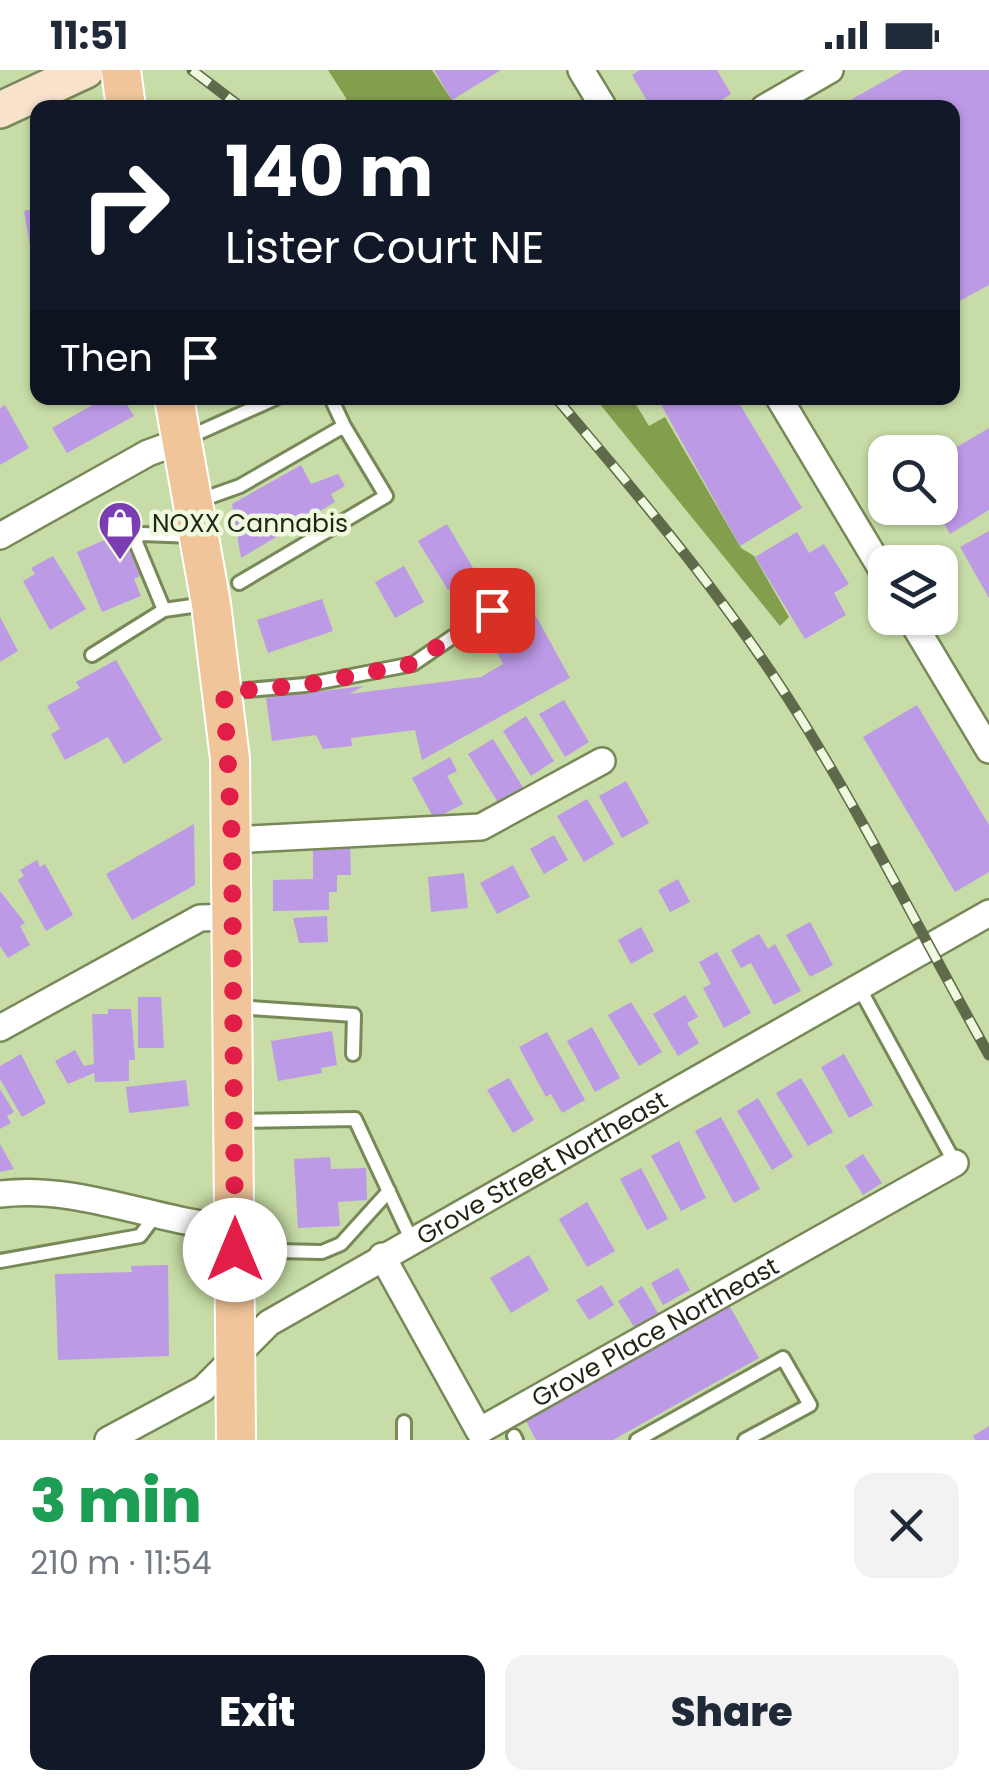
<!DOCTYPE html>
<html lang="en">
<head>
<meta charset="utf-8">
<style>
	:root { --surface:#fff; --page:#f2f2f3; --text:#1f2937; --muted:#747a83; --accent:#111827 }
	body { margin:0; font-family:Poppins,sans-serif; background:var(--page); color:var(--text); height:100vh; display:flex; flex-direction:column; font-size:38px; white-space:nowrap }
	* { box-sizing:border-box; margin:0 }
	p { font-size:32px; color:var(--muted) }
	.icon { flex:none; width:55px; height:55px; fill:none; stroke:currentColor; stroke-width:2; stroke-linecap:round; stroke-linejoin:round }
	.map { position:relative; height:1370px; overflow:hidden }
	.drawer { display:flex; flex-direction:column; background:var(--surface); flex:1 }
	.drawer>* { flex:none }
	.banner { position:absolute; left:30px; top:30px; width:930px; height:305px; border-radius:20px; box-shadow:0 2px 8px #0004; background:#111827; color:#fff; overflow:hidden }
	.fabs { position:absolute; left:868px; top:365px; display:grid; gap:20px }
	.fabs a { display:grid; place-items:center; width:90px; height:90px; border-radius:20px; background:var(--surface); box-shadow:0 2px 8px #0004; font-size:50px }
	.pin { position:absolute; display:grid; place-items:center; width:85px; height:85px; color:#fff; margin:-42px; border-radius:20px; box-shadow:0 5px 15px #0006 }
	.me { position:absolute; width:110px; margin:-55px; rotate:0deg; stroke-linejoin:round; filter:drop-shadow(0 0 8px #0008) }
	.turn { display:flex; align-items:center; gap:35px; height:210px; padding:0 30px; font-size:45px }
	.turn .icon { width:130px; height:130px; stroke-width:2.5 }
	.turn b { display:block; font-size:70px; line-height:85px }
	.then { display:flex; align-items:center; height:95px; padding:0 30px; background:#0003; gap:20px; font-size:38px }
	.round { display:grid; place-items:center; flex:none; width:105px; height:105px; border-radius:20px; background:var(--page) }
	.overview { display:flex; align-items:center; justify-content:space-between; height:170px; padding:0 30px }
	h1 { font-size:60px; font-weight:800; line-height:75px; color:#1e9e55 }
	.cta { display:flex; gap:20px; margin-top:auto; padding:20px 30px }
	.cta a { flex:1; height:115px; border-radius:20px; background:var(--accent); color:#fff; font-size:40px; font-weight:800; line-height:115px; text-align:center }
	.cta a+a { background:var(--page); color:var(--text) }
	.status { display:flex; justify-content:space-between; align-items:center; height:70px; padding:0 50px; background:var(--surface); direction:ltr }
	.status svg { height:28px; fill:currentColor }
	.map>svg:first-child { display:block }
</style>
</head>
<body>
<div class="status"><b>11:51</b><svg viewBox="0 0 49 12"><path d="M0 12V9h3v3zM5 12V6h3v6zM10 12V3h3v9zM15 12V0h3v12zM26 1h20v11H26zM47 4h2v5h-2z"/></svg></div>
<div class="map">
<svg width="989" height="1370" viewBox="0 0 989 1370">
	<rect width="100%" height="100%" fill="#c7dca6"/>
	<path fill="#839f4e" d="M328,0H432L452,30H480L486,37H346V28Z
		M595,328H632L649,356L665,347L741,478L754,486L789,547L780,556Z"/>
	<path fill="#bd9ae6" d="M434,0H501L452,30Z
		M640,0H717L731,24L709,38H651L632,5Z
		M904,0H989V215L952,235V38H836Z
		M38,138V198H34L24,141Z
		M105,328H123L134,346L67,383L52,358Z
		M665,328H736L802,438L740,476L659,331Z
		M5,335L29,378L0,395V338Z
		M989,358V440L950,464L935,438H940V387Z
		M301,395L311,414L338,404L345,416L331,424L335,432L241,488L232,434Z
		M447,454L476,503L448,520L418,471Z
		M989,461V528L960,477Z
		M797,462L809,483L824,474L849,514L834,523L846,545L805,569L755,487Z
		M116,465L123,482L129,479L140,506L134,509L141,526L102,542L77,482Z
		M53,486L86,539L50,560L23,511L35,504L31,498Z
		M404,496L424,532L395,548L375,512Z
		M322,529L333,561L268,583L257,550Z
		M532,539L570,608L422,690L415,660L351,668L352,676L323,679L316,665L272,671L266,628L364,616L349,624L481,607L503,594L487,564Z
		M0,547L18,581L0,592Z
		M116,590L162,670L124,694L108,667L65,690L51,664L60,659L47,636L80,618L76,612Z
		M564,630L589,672L565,687L539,644Z
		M917,635L989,755V802L955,822L863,667Z
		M526,646L554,691L531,706L503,661Z
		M493,669L524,719L499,734L468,684Z
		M450,687L457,701L447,706L463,734L434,749L412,708Z
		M626,711L649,753L622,768L599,726Z
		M587,729L614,774L584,792L557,746Z
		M194,754L195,815L132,850L106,804Z
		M554,765L568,790L544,804L530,779Z
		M350,773L351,805H337V822H329V840L273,841V810L313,809V774Z
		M37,790L40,797L45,794L73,845L46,861L18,810L24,806L20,800Z
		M513,795L530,827L497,844L480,813Z
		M464,803L468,838L431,842L428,807Z
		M678,809L690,832L670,842L658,820Z
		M0,821L25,853L20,856L30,875L8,888L0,876Z
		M327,846L328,872L299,873L293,848Z
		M810,852L833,895L810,907L786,865Z
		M641,857L654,881L631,894L618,870Z
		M759,864L768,879L775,874L801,921L774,935L751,893L741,898L731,880Z
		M717,882L751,943L724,958L703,918L711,914L699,892Z
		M685,925L698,947L687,953L699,973L678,986L653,944Z
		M138,927H161L164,978H138Z
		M631,932L662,982L639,996L608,945Z
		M108,939H131L135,990H129V1011L95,1012L94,1003L68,1014L55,991L75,980L84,996L94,994L92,944H108Z
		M592,957L620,1008L595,1022L567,971Z
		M332,961L337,995L321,998L322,1003L278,1011L271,971Z
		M547,962L585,1030L562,1043L551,1024L546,1027L519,977Z
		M21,984L46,1033L22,1047L0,1009V996Z
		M844,984L873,1035L849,1048L821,997Z
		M509,1008L534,1050L513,1063L487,1020Z
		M801,1008L833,1062L808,1076L776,1023Z
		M186,1010L189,1036L129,1043L126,1017Z
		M0,1019L14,1042L7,1046L11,1053L0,1059Z
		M758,1028L793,1087L772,1100L737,1041Z
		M721,1047L760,1119L734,1133L695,1061Z
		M679,1071L706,1128L681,1141L651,1086Z
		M0,1074L14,1099L0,1102Z
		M863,1084L882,1113L863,1125L845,1096Z
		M330,1087L331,1099L366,1098L367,1130L338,1132L340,1156L298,1158L294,1089Z
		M641,1098L668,1149L647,1160L620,1109Z
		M587,1132L615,1181L587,1197L559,1149Z
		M529,1185L549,1220L511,1243L490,1208Z
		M168,1195L169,1286L58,1290L55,1204L132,1202L131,1196Z
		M678,1198L690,1220L663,1235L651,1213Z
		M602,1215L614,1235L589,1250L576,1230Z
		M642,1216L658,1243L634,1257L618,1231Z
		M729,1235L759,1288L613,1370H536L525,1349Z
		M989,1356V1370H975L973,1366Z"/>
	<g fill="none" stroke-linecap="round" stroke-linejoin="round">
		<defs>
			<path id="lane" d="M187,368L276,328
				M195,432L240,416L344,356L331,328
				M239,513L386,426L344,356
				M164,540L135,470L141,464L194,466
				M92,585L164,540L206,534
				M224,622L305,615L413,594L492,540
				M860,919L955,1093
				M236,937L354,945L353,984
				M235,1051L355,1049L411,1169
				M236,1180L322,1182L341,1174L389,1121
				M0,1191L140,1166L155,1146
				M404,1352V1370
				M514,1366L516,1370
				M637,1370L783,1288L810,1335L745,1370"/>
			<g id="street">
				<path d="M581,0L604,38"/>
				<path d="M764,38L830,0"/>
				<path d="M779,328L885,505"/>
				<path d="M0,466L148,383L181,371"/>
				<path d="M910,548L989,680"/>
				<path d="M232,770L481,757L602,691"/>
				<path d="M0,958L200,848L233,847"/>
				<path d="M0,1124C80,1114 156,1153 235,1158"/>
				<path id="s1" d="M382,1186L479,1361L955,1093"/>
				<path id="s2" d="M108,1370L203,1319L269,1253L989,843"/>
			</g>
			<path id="secondary" d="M0,40L86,0"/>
			<path id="primary" d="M121,0L126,38
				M174,328L211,534L230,689L236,1370"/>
		</defs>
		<use href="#lane" stroke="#778956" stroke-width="18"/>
		<use href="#street" stroke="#778956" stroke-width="30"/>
		<use href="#secondary" stroke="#778956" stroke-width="40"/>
		<use href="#primary" stroke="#fff" stroke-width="42"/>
		<use href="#lane" stroke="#fff" stroke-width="12"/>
		<use href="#street" stroke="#fff" stroke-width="25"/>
		<use href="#secondary" stroke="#f8e2cc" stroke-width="35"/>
		<use href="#primary" stroke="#f0c599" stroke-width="38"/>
		<defs>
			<path id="rail" d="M192,0L242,38
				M556,328C646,434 736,541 808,660C873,766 928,877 989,985"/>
		</defs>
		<use href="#rail" stroke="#5e6a49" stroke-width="11"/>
		<use href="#rail" stroke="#eef9dd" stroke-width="8" stroke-dasharray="22" stroke-linecap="butt"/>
	</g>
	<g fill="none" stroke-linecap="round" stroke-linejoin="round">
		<path stroke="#e11d48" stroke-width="18" stroke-dasharray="0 32.4" d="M235,1180L232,770L224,622L305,615L412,594L492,540"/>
	</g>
	<defs>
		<symbol id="shop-pin" viewBox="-11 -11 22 30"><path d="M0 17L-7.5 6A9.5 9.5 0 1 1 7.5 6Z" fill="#7b3db2" stroke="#eef9dd"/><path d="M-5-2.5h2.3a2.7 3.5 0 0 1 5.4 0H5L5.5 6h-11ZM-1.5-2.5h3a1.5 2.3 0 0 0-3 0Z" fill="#fff"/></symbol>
	</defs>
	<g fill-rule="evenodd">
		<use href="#shop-pin" x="95" y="428" width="50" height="68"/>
	</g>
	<g text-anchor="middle" stroke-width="9" stroke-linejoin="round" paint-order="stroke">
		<g font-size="25" fill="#1f2712" stroke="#eef9dd" text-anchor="start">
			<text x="152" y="462">NOXX Cannabis</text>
		</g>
		<g font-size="25" fill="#1f2712" stroke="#eef9dd">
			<text dy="9" stroke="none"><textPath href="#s2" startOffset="515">Grove Street Northeast</textPath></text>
			<text dy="9" stroke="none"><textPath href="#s1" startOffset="402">Grove Place Northeast</textPath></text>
		</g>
	</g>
</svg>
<div class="fabs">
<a><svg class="icon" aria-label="search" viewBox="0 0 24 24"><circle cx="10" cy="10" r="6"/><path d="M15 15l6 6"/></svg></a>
<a><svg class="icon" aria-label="layers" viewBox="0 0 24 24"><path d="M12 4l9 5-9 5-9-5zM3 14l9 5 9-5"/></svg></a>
</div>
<div class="pin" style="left:492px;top:540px;background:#d93025"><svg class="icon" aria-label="arrive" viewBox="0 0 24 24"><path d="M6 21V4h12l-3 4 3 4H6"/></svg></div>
<svg class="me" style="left:235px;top:1180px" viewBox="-20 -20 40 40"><circle r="19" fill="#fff"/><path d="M0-13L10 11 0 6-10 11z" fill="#e11d48"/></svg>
<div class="banner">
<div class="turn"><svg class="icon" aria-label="right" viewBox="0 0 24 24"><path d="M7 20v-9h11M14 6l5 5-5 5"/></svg><div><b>140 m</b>Lister Court NE</div></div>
<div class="then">Then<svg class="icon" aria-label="arrive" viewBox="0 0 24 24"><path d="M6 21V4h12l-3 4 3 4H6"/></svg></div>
</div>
</div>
<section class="drawer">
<div class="overview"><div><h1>3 min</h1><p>210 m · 11:54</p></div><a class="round"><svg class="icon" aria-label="close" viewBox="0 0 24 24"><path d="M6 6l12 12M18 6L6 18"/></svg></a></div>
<div class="cta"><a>Exit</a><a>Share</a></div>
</section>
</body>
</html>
